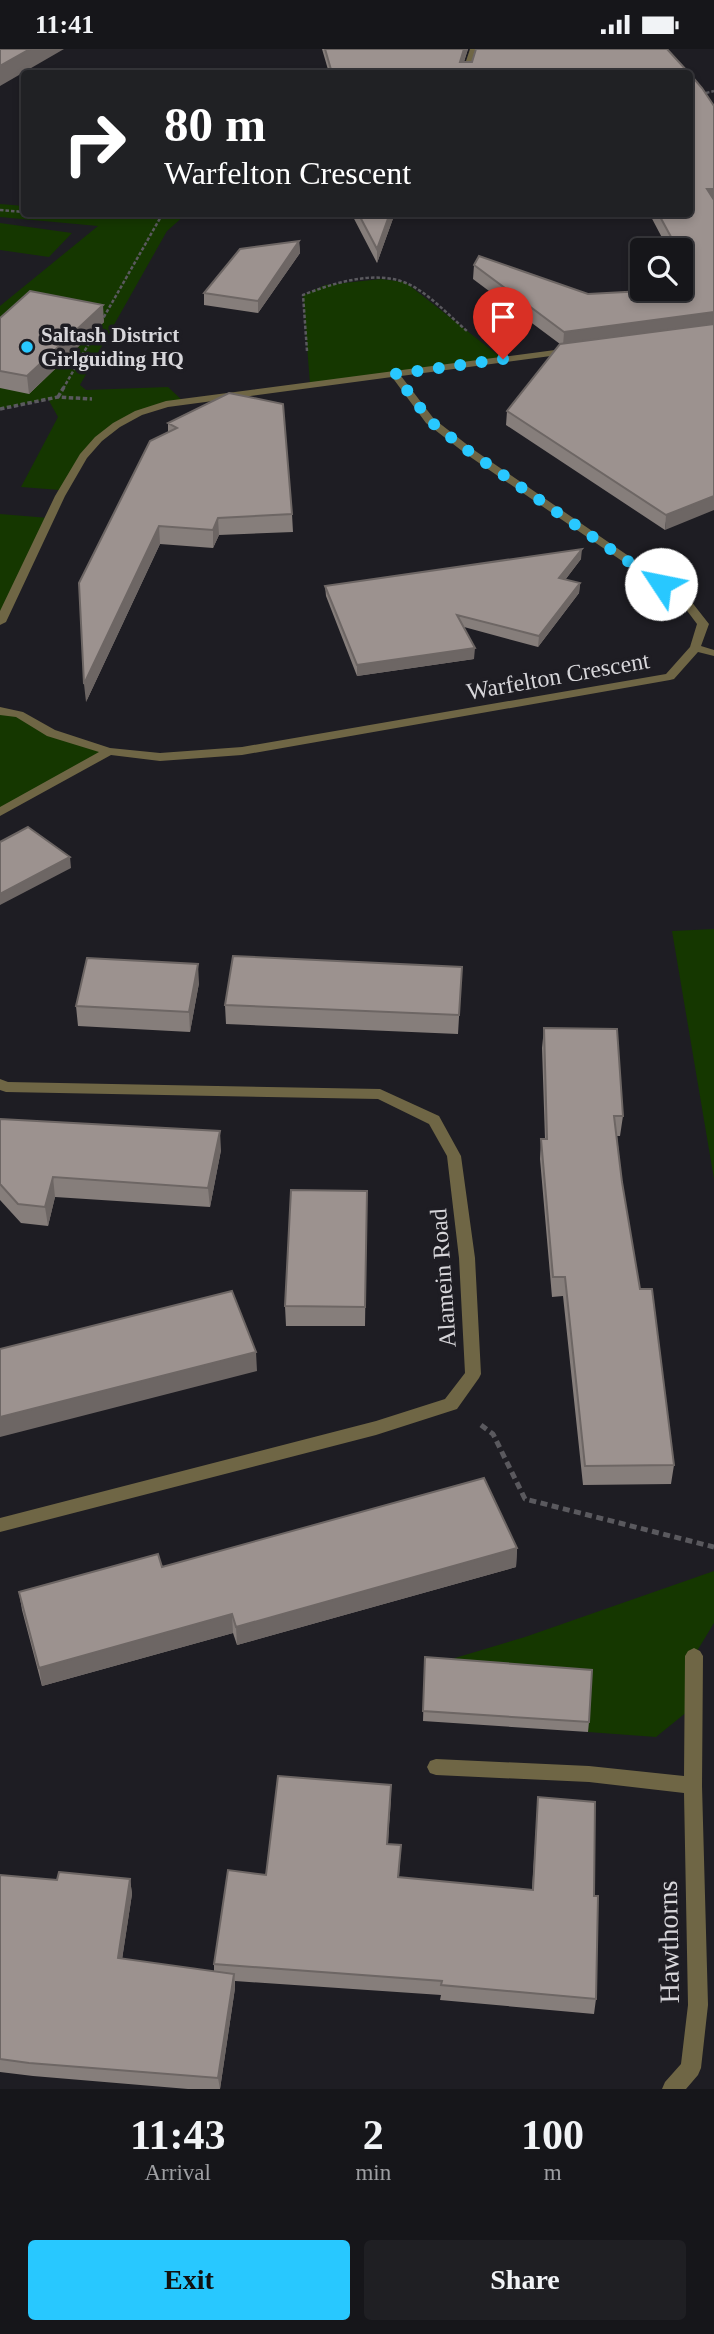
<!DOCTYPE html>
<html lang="en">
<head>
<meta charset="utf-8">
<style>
	:root { --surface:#16161a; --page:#1f1f23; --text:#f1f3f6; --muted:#9e9fa2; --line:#353539; --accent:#28c8ff }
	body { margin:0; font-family:"Times New Roman",serif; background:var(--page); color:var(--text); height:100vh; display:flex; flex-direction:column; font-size:26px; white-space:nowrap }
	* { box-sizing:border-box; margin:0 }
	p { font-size:23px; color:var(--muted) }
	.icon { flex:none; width:38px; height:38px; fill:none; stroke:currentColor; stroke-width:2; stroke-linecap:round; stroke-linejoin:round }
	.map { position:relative; height:2040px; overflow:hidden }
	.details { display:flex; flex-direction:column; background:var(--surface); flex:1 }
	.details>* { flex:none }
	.guide { position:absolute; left:21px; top:21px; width:672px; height:147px; border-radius:7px; box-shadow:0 4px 10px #0003,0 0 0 2px var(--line); background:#202124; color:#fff; overflow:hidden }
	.fabs { position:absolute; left:630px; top:189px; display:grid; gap:14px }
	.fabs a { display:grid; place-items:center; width:63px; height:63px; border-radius:7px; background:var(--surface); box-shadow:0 4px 10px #0003,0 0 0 2px var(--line); font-size:35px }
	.pin { position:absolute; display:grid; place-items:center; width:60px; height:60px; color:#fff; margin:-72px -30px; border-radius:50% 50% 50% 0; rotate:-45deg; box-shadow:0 0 7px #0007 }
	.pin .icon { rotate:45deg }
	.me { position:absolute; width:77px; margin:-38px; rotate:304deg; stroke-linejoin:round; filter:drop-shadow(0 0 5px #0008) }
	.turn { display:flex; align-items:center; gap:24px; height:147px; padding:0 28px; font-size:32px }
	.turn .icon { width:91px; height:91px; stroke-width:2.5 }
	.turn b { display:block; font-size:49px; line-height:60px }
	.eta { display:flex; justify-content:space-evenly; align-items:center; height:119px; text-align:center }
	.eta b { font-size:42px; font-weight:700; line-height:49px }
	.button { display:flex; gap:14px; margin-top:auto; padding:14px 28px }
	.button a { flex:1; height:80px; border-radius:7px; background:var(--accent); color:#111; font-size:28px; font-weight:700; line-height:80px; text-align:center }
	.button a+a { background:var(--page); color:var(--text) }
	.status { display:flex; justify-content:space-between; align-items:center; height:49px; padding:0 35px; background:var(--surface); direction:ltr }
	.status svg { height:19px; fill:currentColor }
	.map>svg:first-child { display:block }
</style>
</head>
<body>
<div class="status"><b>11:41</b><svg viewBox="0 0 49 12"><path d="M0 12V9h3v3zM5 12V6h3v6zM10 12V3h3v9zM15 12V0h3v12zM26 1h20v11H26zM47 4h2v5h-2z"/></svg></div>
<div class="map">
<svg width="714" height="2040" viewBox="0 0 714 2040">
	<rect width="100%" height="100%" fill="#1e1d23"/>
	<path fill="#153700" d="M0,155L24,157V164L192,165L184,167L167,182L80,336L86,341L168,338L184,353L166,355L107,381L60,441L21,438L58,368L48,350L0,360V257L98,177L0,168Z
		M0,174L72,184L49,208L0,201Z
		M381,230L405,233L503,310L310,335L303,246L325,236Z
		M0,465L49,469L0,572Z
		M0,662L19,665L51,684L109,702L0,763Z
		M714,880V1130L672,882Z
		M714,1522V1574L694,1607L693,1658L656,1688L588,1683L590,1632L425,1618L525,1588Z"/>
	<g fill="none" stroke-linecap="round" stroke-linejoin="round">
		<path stroke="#5a595e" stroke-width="2.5" stroke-dasharray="3.5 2" stroke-linecap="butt" d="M690,48L714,42
			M0,161L24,163
			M46,164L92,168L121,164
			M307,302L303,246C333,234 375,221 406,234C429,244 448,266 467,282
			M63,340L163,164"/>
		<path stroke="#5a595e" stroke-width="3.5" stroke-dasharray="4.5 2.5" stroke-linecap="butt" d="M58,348L64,338
			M0,360L58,348L92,350"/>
		<path stroke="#5a595e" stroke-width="5" stroke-dasharray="7 4.5" stroke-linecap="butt" d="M481,1376L493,1385L525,1450L714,1498"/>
		<path fill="#6f6645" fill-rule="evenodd" d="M470,0H478L470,24H462Z
			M570,299L573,300V304L401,327L434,370L474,401L687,547L709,575L701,597L714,601V607L698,603L674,630L670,631L242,706L160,712L111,706L0,767V758L99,703L47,687L16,668L0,666V658L23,663L55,681L110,699L160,704L242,698L666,625L690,598L697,575L679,551L466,405L426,374L392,328L168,358L142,366L120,378L102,392L87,409L65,447L6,573L0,576V562L55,447L80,405L95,388L113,374L135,362L166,352Z
			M0,1030L8,1033L380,1040L439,1067L461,1107L475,1209L481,1325L479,1329L457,1360L376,1386L0,1483V1469L376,1372L445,1350L465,1324L459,1209L447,1107L429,1075L378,1050L6,1043L0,1041Z
			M694,1599L700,1602L703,1607L702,1737L708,1956L701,2019L698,2026L686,2040H662L665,2033L681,2015L688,1956L684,1744L589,1733L436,1726L430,1724L427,1718L430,1712L436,1710L589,1717L684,1727L685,1607L688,1602Z"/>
	</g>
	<path fill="#867e7b" d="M322,0H468L464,13L689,24H329Z
		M714,57L665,481L506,376L507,362L560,295L473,230L474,216L588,245L681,240L668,200L649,164H690Z
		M351,164H395L377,214Z
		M299,192L300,204L258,264L204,256V244Z
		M0,269L104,273L29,345L0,339Z
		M229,344L292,465L293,483L219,486L213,499L160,495L86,653L168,383V374Z
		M581,510L565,531L580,534L579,544L538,598L464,578L474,610L357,627L326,547L325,537Z
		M462,918L458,985L226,975L225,956Z
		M199,934L190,983L78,977L76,957Z
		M544,979L623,1067L620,1087H617L622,1133L640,1240L674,1416L671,1435L583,1436L563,1247L552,1248L540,1110L541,1090H545L542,999Z
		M0,1070L221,1101L210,1158L55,1148L48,1177L21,1174L0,1151Z
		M367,1142L365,1277H286L285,1257Z
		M517,1499L516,1518L237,1596L233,1584L42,1637L22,1561L19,1543L162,1518Z
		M425,1608L589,1673L588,1683L423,1672Z
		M391,1736L388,1795L401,1796L399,1828L532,1841L538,1748L594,1847L596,1950L594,1965L440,1951L441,1946L235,1932V1939L220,2040H188L33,2027L0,2023V1826L57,1831L130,1830L132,1845L122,1910L214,1923V1915L266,1826Z"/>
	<path fill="#6d6664" d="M30,0H64L0,37V17Z
		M464,0H468L460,24V13Z
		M707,140H714V153Z
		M390,164H395L377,214V200Z
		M299,192L300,204L258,264V252Z
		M103,256L104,273L29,345L27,327Z
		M714,263V277L563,297L564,283Z
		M714,447V461L665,481L666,466Z
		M218,469L219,486L213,499V481Z
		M159,477L160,495L86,653L84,635Z
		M582,500L581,510L559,539V529Z
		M580,534L579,544L538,598L539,587Z
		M475,599L474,610L357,627V616Z
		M70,808L71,819L0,856V845Z
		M198,915L199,934L190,983L189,963Z
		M220,1082L221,1101L210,1158L208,1139Z
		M53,1128L55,1148L48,1177L45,1158Z
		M256,1303L257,1322L0,1388V1368Z
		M517,1499L516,1518L237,1596L236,1578Z
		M232,1565L233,1584L42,1637L39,1619Z
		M391,1736V1752L386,1810L387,1795Z
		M130,1830L132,1845L120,1924L118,1909Z
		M234,1925L235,1939L220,2040L218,2029Z"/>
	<path fill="#9c928f" stroke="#6d6664" stroke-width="2" d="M0,0H30L0,17Z
		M325,0H464L460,13H472L476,0H667L689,24H332Z
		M690,25L702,39L714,57V140H707L714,151V263L564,283L474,216L479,207L588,245L681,240V201H653L677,199L658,164H690Z
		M358,164H390L377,200Z
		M299,192L258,252L204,244L240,200Z
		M30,242L103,256L27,327L0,322V269Z
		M714,275V447L666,466L507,362L560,295Z
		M229,344L283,355L292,465L218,469L213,481L159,477L84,635L79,534L150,392L177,379L168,374Z
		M582,500L559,529L580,534L539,587L457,566L475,599L357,616L325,537Z
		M28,778L70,808L0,845V793Z
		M233,907L462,918L459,966L225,956Z
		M87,909L198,915L189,963L76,957Z
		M544,979L617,980L623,1067H614L622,1133L640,1240H652L674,1416L585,1417L565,1228H553L541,1090H547Z
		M0,1070L220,1082L208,1139L53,1128L45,1158L18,1155L0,1135Z
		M291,1141L367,1142L365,1258L285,1257Z
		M232,1242L256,1303L0,1368V1300Z
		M484,1429L517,1499L236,1578L232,1565L39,1619L19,1543L158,1505L162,1518Z
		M425,1608L592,1621L589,1673L423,1662Z
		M278,1727L391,1736L387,1795L401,1796L398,1828L533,1841L538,1748L595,1753L594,1847H598L596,1950L441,1936L442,1932L214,1915L228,1821L266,1826Z
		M59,1823L130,1830L118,1909L234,1925L218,2029L29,2014L0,2010V1826L57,1831Z"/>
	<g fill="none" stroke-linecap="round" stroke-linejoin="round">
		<path stroke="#28c8ff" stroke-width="12" stroke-dasharray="0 21.6" d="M503,310L395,325L430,372L470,403L661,535"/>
	</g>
	<circle fill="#28c8ff" stroke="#1e1d23" stroke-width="2.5" cx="27" cy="298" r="7"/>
	<g text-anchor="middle" stroke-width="7" stroke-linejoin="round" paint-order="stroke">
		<g font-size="21" font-weight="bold" fill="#d7d6da" stroke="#1e1d23" text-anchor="start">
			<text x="41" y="293">Saltash District<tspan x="41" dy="24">Girlguiding HQ</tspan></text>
		</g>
		<g font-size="24" fill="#d7d6da" stroke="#1e1d23">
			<text transform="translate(558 627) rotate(-10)" y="8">Warfelton Crescent</text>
			<text transform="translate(443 1229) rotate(-94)" y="8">Alamein Road</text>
		</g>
		<g font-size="28" fill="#d7d6da" stroke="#1e1d23">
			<text transform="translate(668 1893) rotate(-91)" y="10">Hawthorns</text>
		</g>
	</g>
</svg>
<div class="fabs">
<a><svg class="icon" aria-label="search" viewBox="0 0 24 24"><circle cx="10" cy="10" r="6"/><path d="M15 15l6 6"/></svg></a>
</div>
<div class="pin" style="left:503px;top:310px;background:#d93025"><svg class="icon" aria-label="arrive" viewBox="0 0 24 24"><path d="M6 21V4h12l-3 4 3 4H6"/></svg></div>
<svg class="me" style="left:661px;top:535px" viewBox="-20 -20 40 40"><circle r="19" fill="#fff"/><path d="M0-13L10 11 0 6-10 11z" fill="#28c8ff"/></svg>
<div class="guide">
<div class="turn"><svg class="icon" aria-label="right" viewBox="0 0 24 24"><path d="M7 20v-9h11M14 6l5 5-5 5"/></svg><div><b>80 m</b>Warfelton Crescent</div></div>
</div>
</div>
<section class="details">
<div class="eta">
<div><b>11:43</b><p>Arrival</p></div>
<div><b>2</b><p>min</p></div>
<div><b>100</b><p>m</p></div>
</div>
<div class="button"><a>Exit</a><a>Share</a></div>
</section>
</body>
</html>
